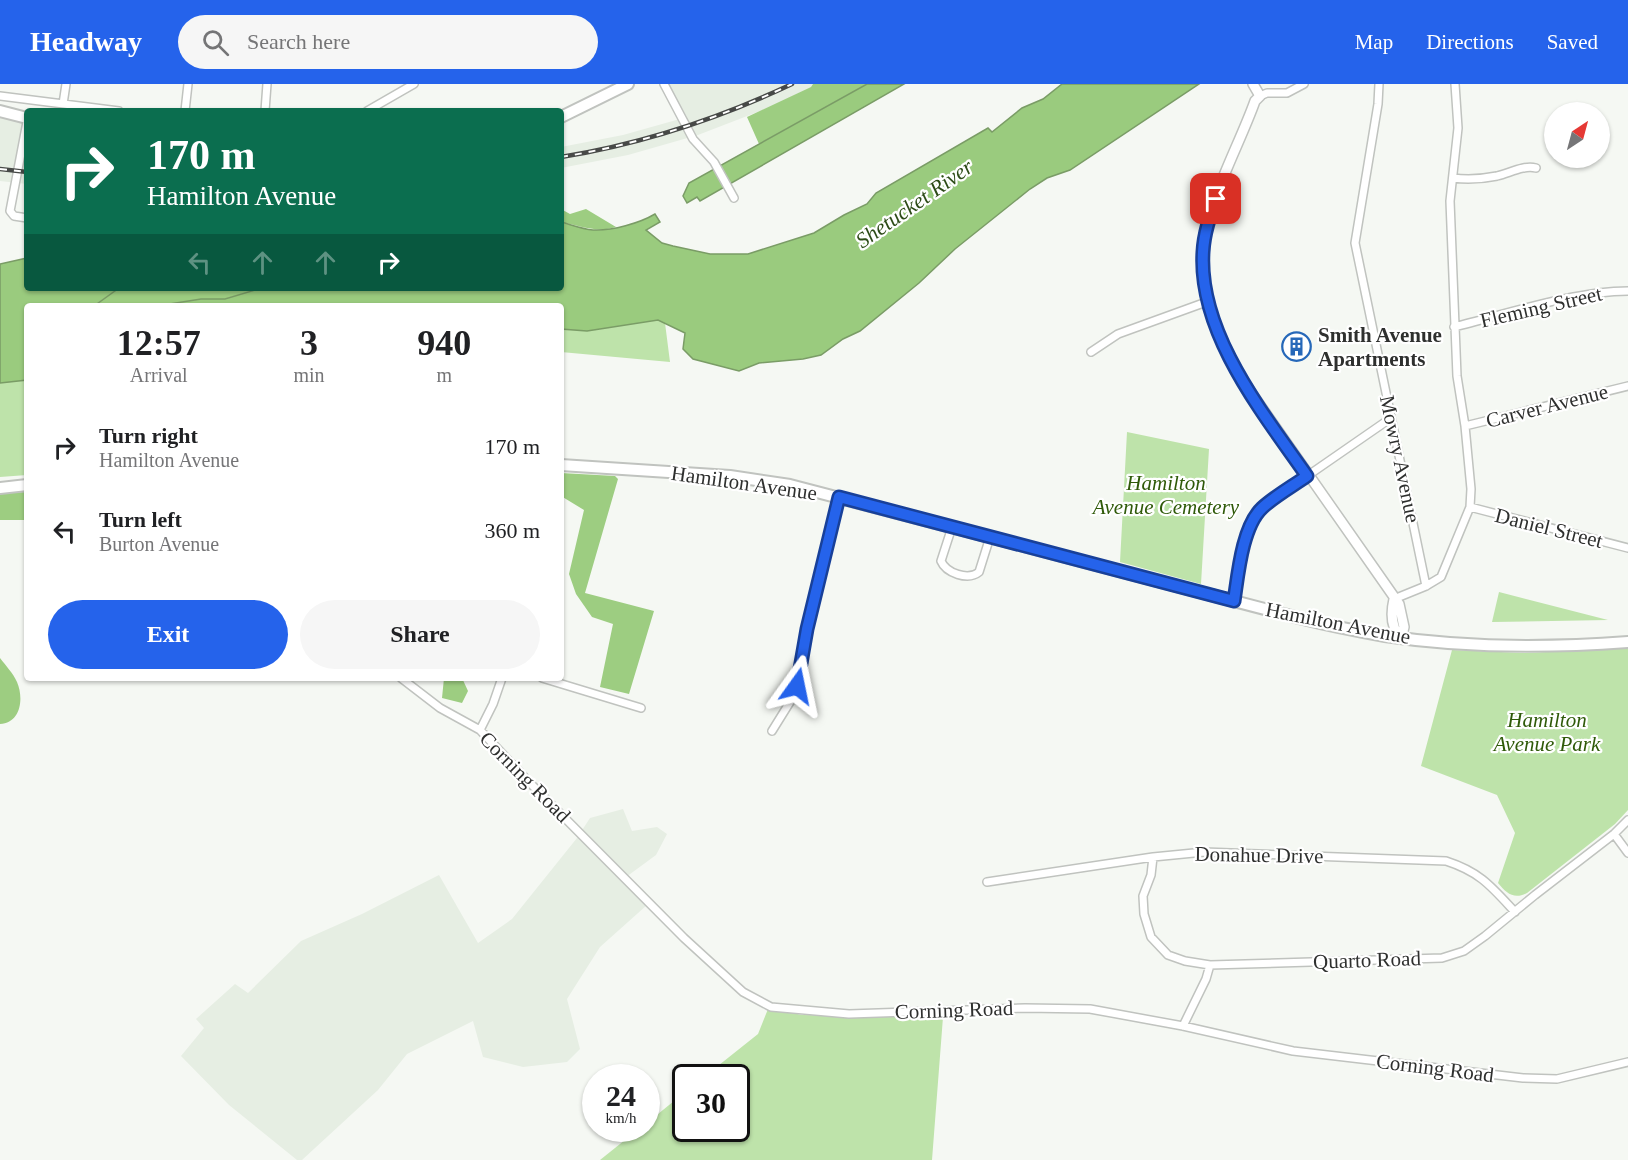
<!DOCTYPE html>
<html lang="en">
<head>
<meta charset="utf-8">
<style>
	:root { --surface:#fff; --page:#f6f6f6; --text:#202124; --muted:#757577; --accent:#2563eb }
	body { margin:0; font-family:Georgia,serif; background:var(--page); color:var(--text); height:100vh; display:flex; flex-direction:column; font-size:22px; white-space:nowrap }
	* { box-sizing:border-box; margin:0 }
	p { font-size:20px; color:var(--muted) }
	.icon { flex:none; width:33px; height:33px; fill:none; stroke:currentColor; stroke-width:2; stroke-linecap:round; stroke-linejoin:round }
	.map { position:relative; flex:1; overflow:hidden }
	.drawer { position:absolute; left:24px; top:219px; width:540px; height:378px; display:flex; flex-direction:column; background:var(--surface); border-radius:6px; box-shadow:0 2px 4px #0004 }
	.drawer>* { flex:none }
	.guide { position:absolute; left:24px; top:24px; width:540px; height:183px; border-radius:6px; box-shadow:0 2px 4px #0004; background:#0b6e4f; color:#fff; overflow:hidden }
	.needle { width:39px; rotate:36deg }
	.controls { position:absolute; left:1544px; top:18px; display:grid; gap:12px }
	.controls a { display:grid; place-items:center; width:66px; height:66px; border-radius:50%; background:var(--surface); box-shadow:0 2px 4px #0004; font-size:30px }
	.speed { position:absolute; left:582px; top:980px; display:flex; gap:12px; font-size:30px; font-weight:700; text-align:center }
	.speed>* { display:grid; place-content:center; width:78px; height:78px; border-radius:50%; background:var(--surface); box-shadow:0 2px 4px #0004; line-height:1 }
	.speed small { font-size:15px; font-weight:400 }
	.speed .limit { border:3px solid #111; border-radius:9px; background:#fff; color:#111 }
	.pin { position:absolute; display:grid; place-items:center; width:51px; height:51px; color:#fff; margin:-26px; border-radius:12px; box-shadow:0 3px 9px #0006 }
	.me { position:absolute; width:66px; margin:-33px; rotate:12deg; stroke-linejoin:round; filter:drop-shadow(0 0 4px #0008) }
	.turn { display:flex; align-items:center; gap:21px; height:126px; padding:0 24px; font-size:27px }
	.turn .icon { width:78px; height:78px; stroke-width:2.5 }
	.turn b { display:block; font-size:42px; line-height:51px }
	.lanes { display:flex; align-items:center; height:57px; padding:0 24px; background:#0003; justify-content:center; gap:30px; direction:ltr }
	.lanes .off { opacity:.35 }
	.eta { display:flex; justify-content:space-evenly; align-items:center; height:102px; text-align:center }
	.eta b { font-size:36px; font-weight:600; line-height:42px }
	.button { display:flex; gap:12px; margin-top:auto; padding:12px 24px }
	.button a { flex:1; height:69px; border-radius:36px; background:var(--accent); color:#fff; font-size:24px; font-weight:600; line-height:69px; text-align:center }
	.button a+a { background:var(--page); color:var(--text) }
	ul { padding:0; list-style:none }
	li { display:flex; align-items:center; gap:18px; height:84px; padding:0 24px }
	li div { flex:1 }
	li b { display:block; font-size:22px }
	li em { font-style:normal }
	header { display:flex; align-items:center; gap:36px; box-sizing:border-box; height:84px; padding:0 30px; background:var(--accent); color:#fff }
	header strong { font-size:28px }
	nav { display:flex; gap:33px; margin-inline-start:auto; font-size:21px }
	.search { width:420px; height:54px; background:var(--page); display:flex; align-items:center; gap:15px; box-sizing:border-box; padding:0 21px; border-radius:33px; color:var(--muted); font-size:22px }
	.map>svg:first-child { display:block }
</style>
</head>
<body>
<header>
<strong>Headway</strong>
<div class="search"><svg class="icon" aria-label="search" viewBox="0 0 24 24"><circle cx="10" cy="10" r="6"/><path d="M15 15l6 6"/></svg>Search here</div>
<nav><a>Map</a><a>Directions</a><a>Saved</a></nav>
</header>
<div class="map">
<svg width="1628" height="1076" viewBox="0 0 1628 1076">
	<rect width="100%" height="100%" fill="#f5f8f3"/>
	<path fill="#e6eee3" d="M668,0H813L811,3L773,22L698,51L628,71L561,84V63L623,51L687,33Z
		M0,33L17,37L27,42V100L0,97Z
		M623,725L632,747L657,743L667,750L656,771L622,796L647,821L600,863L567,915L580,965L567,978L523,983L483,973L473,937L407,970L378,1006L302,1076H297L229,1021L181,972L204,944L196,935L235,900L248,909L301,857L362,830L439,791L478,859L512,835L577,754L590,734Z"/>
	<path fill="#bee3aa" d="M658,236L665,239L670,278L561,268V245L587,247Z
		M27,296V391L0,393V299Z
		M1127,348L1209,365L1201,500L1120,478Z
		M1499,508L1608,536L1492,538Z
		M1628,564V726L1615,740L1527,809C1514,816 1506,809 1498,799L1515,749L1497,711L1421,682L1452,566L1525,569Z
		M768,925L803,931L943,933L932,1076H600L640,1044H646L647,1039L685,1008L686,1044H736V993H704L758,950Z"/>
	<path fill="#9dcd81" d="M813,0H867L759,60L747,33L811,3Z
		M561,125L570,130L586,125L616,143C597,149 580,142 561,138Z
		M119,204H262L221,216L201,215L157,222H94Z
		M561,389L615,392L618,395L585,509L654,527L629,610L600,603L613,540L592,533L576,510L569,490L584,426L561,412Z
		M27,408V436H0V409Z
		M0,574C6,582 13,589 17,598C24,614 21,639 0,640Z
		M444,594H462L468,607L462,619L442,614Z"/>
	<path fill="#9acb7e" stroke="#7a9c66" stroke-width="1.5" d="M867,0H904L700,117L697,113L687,119L683,112L689,99Z
		M1062,0H1199L1070,86L1047,94L1030,105L955,165L919,199L860,247L843,255L821,271L803,275L759,279L739,287L693,275L683,265L685,249L658,236L587,247L561,245V222H157L201,215H225L262,204H561V138C572,141 582,145 593,146C612,147 640,139 655,130L660,138L646,146L662,159L673,162L710,170H748L814,149L844,131L867,120L876,109L988,44L992,48L1022,24L1043,15Z
		M27,174V204H119L94,222H27V296L0,299V180Z"/>
	<g fill="none" stroke-linecap="round" stroke-linejoin="round">
		<defs>
			<path id="minor" d="M664,0L693,55L714,78L734,114
				M1379,0L1378,20L1355,159L1426,502
				M0,12L119,27
				M1260,12L1267,9H1287L1304,0
				M63,20L66,0
				M185,27L188,0
				M265,27L267,0
				M367,27L414,0
				M27,38L10,127L14,132L27,134
				M1453,94C1468,96 1482,95 1497,92C1510,89 1523,81 1536,84
				M1454,243C1507,230 1575,207 1628,207
				M1091,268L1118,250L1209,217
				M1465,342L1628,302
				M1470,423L1628,464
				M952,443L941,477C946,489 968,497 979,488L990,453
				M1394,515L1426,502L1441,493L1470,423L1471,405L1465,342L1457,292L1450,117L1458,44L1455,0
				M1235,517C1239,485 1242,451 1261,424L1391,334
				M401,594L440,624L480,646L529,698L684,854L743,908L771,923L849,930L1025,924L1090,925L1183,942L1293,967L1523,994L1557,995L1628,978
				M542,594L641,624
				M480,646L493,620L502,594
				M772,647L790,618L799,594L807,545L839,413
				M1614,750L1628,769
				M1153,773L1151,791L1143,812L1144,830L1151,853L1168,871L1185,877L1210,881L1442,874L1464,867L1485,852L1535,811L1614,750L1628,736
				M987,798L1153,773L1204,768L1446,777C1480,788 1491,802 1515,828
				M1183,942L1206,895L1210,881"/>
			<path id="tertiary" d="M1253,0L1260,12L1255,17C1239,62 1207,118 1203,164C1199,206 1218,251 1236,287L1399,520L1404,543L1401,554
				M1394,515C1391,528 1391,544 1401,554"/>
			<path id="secondary" d="M0,27L27,34
				M561,33L628,0
				M561,381L730,392L790,401L1299,534C1327,541 1356,547 1385,552C1465,564 1547,564 1628,558
				M0,404L27,401"/>
		</defs>
		<use href="#minor" stroke="#c0c3bf" stroke-width="10"/>
		<use href="#tertiary" stroke="#c0c3bf" stroke-width="12"/>
		<use href="#secondary" stroke="#c0c3bf" stroke-width="14"/>
		<use href="#minor" stroke="#fff" stroke-width="7"/>
		<use href="#tertiary" stroke="#fff" stroke-width="9"/>
		<use href="#secondary" stroke="#fff" stroke-width="10"/>
		<defs>
			<path id="rail" d="M561,73C641,60 718,35 792,0
				M0,85L27,88"/>
		</defs>
		<use href="#rail" stroke="#474947" stroke-width="4.5"/>
		<use href="#rail" stroke="#fff" stroke-width="2" stroke-dasharray="7" stroke-linecap="butt"/>
	</g>
	<g fill="none" stroke-linecap="round" stroke-linejoin="round">
		<defs>
			<path id="route" d="M797,602L807,545L839,413L1234,517C1238,491 1242,443 1262,424C1275,412 1293,402 1307,392C1263,329 1198,249 1203,168C1204,149 1210,132 1216,115"/>
		</defs>
		<use href="#route" stroke="#184099" stroke-width="15"/>
		<use href="#route" stroke="#2563eb" stroke-width="10"/>
	</g>
	<defs>
		<symbol id="building-ring" viewBox="-11 -11 22 22"><circle r="9.5" fill="#fff" stroke="#2668b9" stroke-width="1.5"/><path d="M-4-6H4V6H1V3H-1V6H-4ZM-2.5-4.3h1.7v1.8h-1.7ZM.8-4.3h1.7v1.8H.8ZM-2.5-1h1.7V.8h-1.7ZM.8-1h1.7V.8H.8Z" fill="#2668b9"/></symbol>
	</defs>
	<g fill-rule="evenodd">
		<use href="#building-ring" x="1280" y="246" width="33" height="33"/>
	</g>
	<g text-anchor="middle" stroke-width="4.5" stroke-linejoin="round" paint-order="stroke">
		<g font-size="21" fill="#2f302f" stroke="#fff">
			<text transform="translate(1541 223) rotate(-13)" y="7">Fleming Street</text>
			<text transform="translate(1547 322) rotate(-14)" y="7">Carver Avenue</text>
			<text transform="translate(1400 375) rotate(78)" y="7">Mowry Avenue</text>
			<text transform="translate(744 399) rotate(8)" y="7">Hamilton Avenue</text>
			<text transform="translate(1549 444) rotate(14)" y="7">Daniel Street</text>
			<text transform="translate(1338 539) rotate(11)" y="7">Hamilton Avenue</text>
			<text transform="translate(525 693) rotate(45)" y="7">Corning Road</text>
			<text transform="translate(1259 771) rotate(1)" y="7">Donahue Drive</text>
			<text transform="translate(1367 876) rotate(-2)" y="7">Quarto Road</text>
			<text transform="translate(954 926) rotate(-2)" y="7">Corning Road</text>
			<text transform="translate(1435 984) rotate(7)" y="7">Corning Road</text>
		</g>
		<g font-size="21" font-weight="bold" fill="#2f302f" stroke="#fff" text-anchor="start">
			<text x="1318" y="258">Smith Avenue<tspan x="1318" dy="24">Apartments</tspan></text>
		</g>
		<g font-size="21" font-style="italic" fill="#2f5a09" stroke="#fff">
			<text x="1166" y="406">Hamilton<tspan x="1166" dy="24">Avenue Cemetery</tspan></text>
			<text x="1547" y="643">Hamilton<tspan x="1547" dy="24">Avenue Park</tspan></text>
		</g>
		<g font-size="22" font-style="italic" fill="#2d4c17" stroke="#fff">
			<text transform="translate(914 119) rotate(-35)" y="8">Shetucket River</text>
		</g>
	</g>
</svg>
<div class="controls">
<a><svg class="needle" viewBox="-14 -14 28 28"><path d="M0-13l5 13h-10z" fill="#e53935"/><path d="M0 13l5-13h-10z" fill="#757577"/></svg></a>
</div>
<div class="speed"><div>24<small>km/h</small></div><div class="limit">30</div></div>
<div class="pin" style="left:1216px;top:115px;background:#d93025"><svg class="icon" aria-label="arrive" viewBox="0 0 24 24"><path d="M6 21V4h12l-3 4 3 4H6"/></svg></div>
<svg class="me" style="left:797px;top:602px" viewBox="-20 -20 40 40"><path d="M0-17L14 15 0 8-14 15z" fill="#2563eb" stroke="#fff" stroke-width="4"/></svg>
<div class="guide">
<div class="turn"><svg class="icon" aria-label="right" viewBox="0 0 24 24"><path d="M7 20v-9h11M14 6l5 5-5 5"/></svg><div><b>170 m</b>Hamilton Avenue</div></div>
<div class="lanes"><svg class="icon off" aria-label="left" viewBox="0 0 24 24"><path d="M17 20v-9H6M10 6l-5 5 5 5"/></svg><svg class="icon off" aria-label="ahead" viewBox="0 0 24 24"><path d="M12 20V5M6 11l6-6 6 6"/></svg><svg class="icon off" aria-label="ahead" viewBox="0 0 24 24"><path d="M12 20V5M6 11l6-6 6 6"/></svg><svg class="icon" aria-label="right" viewBox="0 0 24 24"><path d="M7 20v-9h11M14 6l5 5-5 5"/></svg></div>
</div>
<section class="drawer">
<div class="eta">
<div><b>12:57</b><p>Arrival</p></div>
<div><b>3</b><p>min</p></div>
<div><b>940</b><p>m</p></div>
</div>
<ul>
<li><svg class="icon" aria-label="right" viewBox="0 0 24 24"><path d="M7 20v-9h11M14 6l5 5-5 5"/></svg><div><b>Turn right</b><p>Hamilton Avenue</p></div><em>170 m</em></li>
<li><svg class="icon" aria-label="left" viewBox="0 0 24 24"><path d="M17 20v-9H6M10 6l-5 5 5 5"/></svg><div><b>Turn left</b><p>Burton Avenue</p></div><em>360 m</em></li>
</ul>
<div class="button"><a>Exit</a><a>Share</a></div>
</section>
</div>
</body>
</html>
